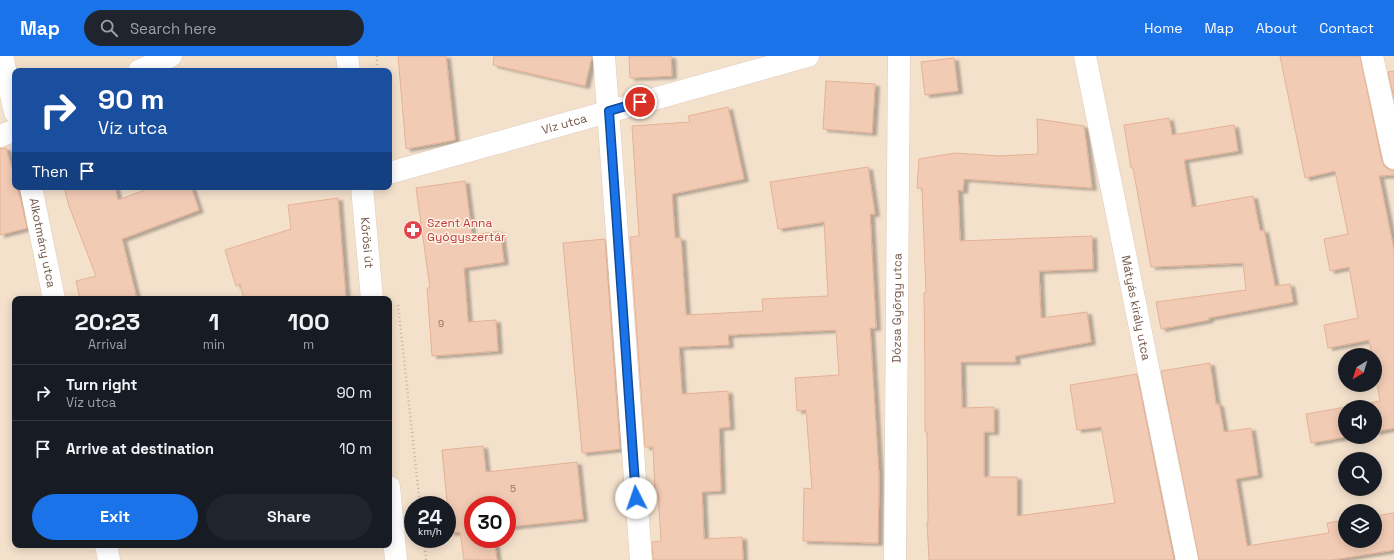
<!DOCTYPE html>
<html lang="en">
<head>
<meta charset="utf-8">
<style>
	:root { --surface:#171b24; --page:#20242c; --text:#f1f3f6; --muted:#9ea1a6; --line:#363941; --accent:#1a73e8 }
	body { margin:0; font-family:"Space Grotesk",sans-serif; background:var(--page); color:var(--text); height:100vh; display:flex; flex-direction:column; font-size:15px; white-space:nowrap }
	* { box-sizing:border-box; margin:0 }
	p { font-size:13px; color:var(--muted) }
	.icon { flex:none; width:22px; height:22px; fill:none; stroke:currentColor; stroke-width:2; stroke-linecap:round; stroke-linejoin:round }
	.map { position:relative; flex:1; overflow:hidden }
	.panel { position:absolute; left:12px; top:240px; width:380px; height:252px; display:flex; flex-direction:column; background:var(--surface); border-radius:8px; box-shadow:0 2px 10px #0003 }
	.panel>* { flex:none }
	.banner { position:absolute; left:12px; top:12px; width:380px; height:122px; border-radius:8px; box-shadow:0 2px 10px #0003; background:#1a4fa0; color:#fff; overflow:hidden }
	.needle { width:26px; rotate:218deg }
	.buttons { position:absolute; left:1338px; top:292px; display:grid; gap:8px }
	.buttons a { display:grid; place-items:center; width:44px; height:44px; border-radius:50%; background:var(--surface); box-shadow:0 2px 10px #0003; font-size:20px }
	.speed { position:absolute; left:404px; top:440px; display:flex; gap:8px; font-size:20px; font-weight:700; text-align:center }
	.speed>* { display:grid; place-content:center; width:52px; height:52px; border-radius:50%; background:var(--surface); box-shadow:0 2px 10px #0003; line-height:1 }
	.speed small { font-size:10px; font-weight:400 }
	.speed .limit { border:6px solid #d22; background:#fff; color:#111 }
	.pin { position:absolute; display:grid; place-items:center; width:34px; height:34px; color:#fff; margin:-17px; border:2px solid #fff; border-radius:50%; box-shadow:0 1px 4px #0007 }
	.me { position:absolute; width:44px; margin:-22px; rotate:356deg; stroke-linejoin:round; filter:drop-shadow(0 0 3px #0008) }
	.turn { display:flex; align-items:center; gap:14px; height:84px; padding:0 20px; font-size:18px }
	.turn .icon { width:52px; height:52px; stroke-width:2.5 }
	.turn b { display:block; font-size:28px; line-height:34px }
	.then { display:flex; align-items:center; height:38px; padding:0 20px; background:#0003; gap:8px; font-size:15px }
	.eta { display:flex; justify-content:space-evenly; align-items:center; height:68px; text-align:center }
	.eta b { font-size:24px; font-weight:700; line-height:28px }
	.action { display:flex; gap:8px; margin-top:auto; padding:8px 20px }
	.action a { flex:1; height:46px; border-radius:24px; background:var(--accent); color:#fff; font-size:16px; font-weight:700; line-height:46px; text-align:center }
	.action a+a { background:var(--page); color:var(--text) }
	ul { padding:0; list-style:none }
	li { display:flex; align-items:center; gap:12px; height:56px; padding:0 20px; border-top:1px solid var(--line) }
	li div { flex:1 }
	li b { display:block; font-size:15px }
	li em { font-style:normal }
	header { display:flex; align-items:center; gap:24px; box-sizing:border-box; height:56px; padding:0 20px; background:var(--accent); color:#fff }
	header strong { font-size:19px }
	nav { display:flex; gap:22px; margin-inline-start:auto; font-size:14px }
	.search { width:280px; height:36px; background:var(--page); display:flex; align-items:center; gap:10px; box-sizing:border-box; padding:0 14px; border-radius:22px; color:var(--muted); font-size:15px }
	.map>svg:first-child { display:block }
</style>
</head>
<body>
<header>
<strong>Map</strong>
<div class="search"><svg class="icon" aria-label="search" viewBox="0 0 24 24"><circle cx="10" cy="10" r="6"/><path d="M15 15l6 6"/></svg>Search here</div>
<nav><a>Home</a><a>Map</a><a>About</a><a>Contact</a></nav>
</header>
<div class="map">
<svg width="1394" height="504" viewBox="0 0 1394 504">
	<defs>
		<filter id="shadow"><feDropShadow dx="4.5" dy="2.5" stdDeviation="1" flood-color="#0004"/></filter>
	</defs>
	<rect width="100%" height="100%" fill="#fcefdd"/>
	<path fill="#f4e1cc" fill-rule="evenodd" d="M0,0H1394V504H0ZM15,15H389V131H15ZM15,243H389V489H15ZM1345,299H1375V329H1345ZM1345,351H1375V381H1345ZM1345,403H1375V433H1345ZM413,449H447V483H413ZM473,449H507V483H473ZM1345,455H1375V485H1345Z"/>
	<path fill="#f2cbb5" stroke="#e5b195" filter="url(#shadow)" d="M398,0H446L455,84L406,93Z
		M494,0H592L585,30L493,9Z
		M629,0H671L672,20L630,22Z
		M1280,0H1360L1382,105L1385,111L1390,114H1394V119L1379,120L1394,194V372L1375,376V351H1345V381L1311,387L1306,358L1380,345L1375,315V299H1372L1369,284L1328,292L1324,269L1358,262L1349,211L1330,215L1324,183L1348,178L1335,115L1305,122Z
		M954,2L958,35L925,39L921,6Z
		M1394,15V43L1388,16Z
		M826,25L875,28L872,77L823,73Z
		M728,51L744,123L672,138L675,182H681L686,259L763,255L762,243L828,240L824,166L778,173L770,126L868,111L875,158H870L876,272H870L879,421L878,487L803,485L804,432L812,433L806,354L797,355L795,322L839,319L836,274L728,279L729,289L679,291L682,338L728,335L730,371L719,372L721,435L702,436L704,483L742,481L743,504H653L652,486L661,485L658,437H655L653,391H645L630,181L639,180L632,70L690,66L688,60Z
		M1169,62L1172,79L1234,69L1238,95L1184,104L1192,151L1253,140L1260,175L1264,174L1275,230L1290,228L1293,246L1208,262L1209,264L1161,273L1156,246L1246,234L1243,207L1151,211L1133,112H1131L1124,69Z
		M1037,63L1084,70L1092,132L964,123L963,135L958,134L960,185L1092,180L1093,213L1039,215L1041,262L1087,256L1091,286L1015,300L1016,306H961L962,352L994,351V376H984V421H1017V460L1115,447L1101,371L1077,374L1070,329L1137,318L1174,504H929L927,466H928L927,376H925V319L924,237H926L922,132H917L919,103L955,97L999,100L1038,98Z
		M6,92L15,122V131H17L20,141L27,172L0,179V93Z
		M465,125L472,179L500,175L504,206L464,212L468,266L496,264L498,295L432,300L427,232H430L416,132Z
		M64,131H115L118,144L153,131H191L199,154L122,183L137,243H80L76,225L96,220L69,150Z
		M338,142L346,243H244L240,228L236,230L225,194L291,173L288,149Z
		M605,183L620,393L582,397L563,187Z
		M1210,307L1216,348H1219L1224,376L1251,372L1258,419L1236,423L1247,490L1329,477L1327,467L1345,464V485H1375V460L1394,457V494L1332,504H1199L1161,315Z
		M483,390L486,416L577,406L583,463L507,471V449H473V483H494L497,504H464L460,476L450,477L442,394Z"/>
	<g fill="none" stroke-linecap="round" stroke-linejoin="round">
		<defs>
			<g id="minor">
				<path d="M2,0L15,56"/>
				<path d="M347,0L349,15"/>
				<path d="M604,0L641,504"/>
				<path id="s1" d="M1085,0L1187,504"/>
				<path d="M1372,0L1394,102"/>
				<path d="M139,15L171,0"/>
				<path d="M0,80L15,74"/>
				<path id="s2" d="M389,117L808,0"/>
				<path id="s3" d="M31,131L54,243"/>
				<path id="s4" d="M362,131L372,243"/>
				<path d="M389,431L396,504"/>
				<path d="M106,489L109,504"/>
				<path id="s5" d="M895,504L899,0"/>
			</g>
		</defs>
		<use href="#minor" stroke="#e0cbba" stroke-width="23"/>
		<path stroke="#d6af99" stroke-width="2.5" stroke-dasharray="1 3" stroke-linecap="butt" d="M377,0V15
			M398,249L420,449
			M424,483L426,504"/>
		<use href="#minor" stroke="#fff" stroke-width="22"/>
	</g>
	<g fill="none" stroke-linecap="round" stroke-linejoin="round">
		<defs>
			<path id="route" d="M636,442L609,55L640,46"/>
		</defs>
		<use href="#route" stroke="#114b97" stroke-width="10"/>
		<use href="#route" stroke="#1a73e8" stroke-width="7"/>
	</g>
	<defs>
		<symbol id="pharmacy-disc" viewBox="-11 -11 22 22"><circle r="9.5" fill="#e0444e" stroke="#fff3e4"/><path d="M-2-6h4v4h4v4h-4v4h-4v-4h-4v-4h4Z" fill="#fff"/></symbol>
	</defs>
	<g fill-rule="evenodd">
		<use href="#pharmacy-disc" x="402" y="163" width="22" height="22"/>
	</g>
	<g text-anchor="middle" stroke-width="3" stroke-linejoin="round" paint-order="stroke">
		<g font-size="10" fill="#927262">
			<text x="441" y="271">9</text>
			<text x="513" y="436">5</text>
		</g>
		<g font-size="12" fill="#725446" stroke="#fff3e4">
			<text dy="4" stroke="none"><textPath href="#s2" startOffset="182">Víz utca</textPath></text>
			<text dy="4" stroke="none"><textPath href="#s3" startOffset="57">Alkotmány utca</textPath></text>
			<text dy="4" stroke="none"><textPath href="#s4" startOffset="56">Kőrösi út</textPath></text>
			<text dy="4" stroke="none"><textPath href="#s5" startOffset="252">Dózsa György utca</textPath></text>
			<text dy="4" stroke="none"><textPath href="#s1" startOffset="257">Mátyás király utca</textPath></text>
		</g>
		<g font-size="12" fill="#be3a42" stroke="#fff3e4" text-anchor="start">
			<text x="427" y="171">Szent Anna<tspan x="427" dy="14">Gyógyszertár</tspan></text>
		</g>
	</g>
</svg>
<div class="buttons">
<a><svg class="needle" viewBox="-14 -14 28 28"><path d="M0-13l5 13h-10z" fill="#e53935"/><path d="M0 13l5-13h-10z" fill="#9ea1a6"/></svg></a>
<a><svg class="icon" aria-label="sound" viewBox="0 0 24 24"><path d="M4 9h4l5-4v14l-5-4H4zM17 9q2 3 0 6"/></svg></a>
<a><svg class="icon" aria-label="search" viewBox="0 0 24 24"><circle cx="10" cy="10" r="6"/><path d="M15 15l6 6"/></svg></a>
<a><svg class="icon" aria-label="layers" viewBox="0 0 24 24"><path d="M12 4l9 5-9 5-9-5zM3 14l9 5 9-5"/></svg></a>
</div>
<div class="speed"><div>24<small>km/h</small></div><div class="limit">30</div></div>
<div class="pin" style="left:640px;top:46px;background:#d93025"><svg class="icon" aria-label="arrive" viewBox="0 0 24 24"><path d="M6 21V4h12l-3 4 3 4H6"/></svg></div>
<svg class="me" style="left:636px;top:442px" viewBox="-20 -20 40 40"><circle r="19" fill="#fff"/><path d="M0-13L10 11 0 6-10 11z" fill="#1a73e8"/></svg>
<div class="banner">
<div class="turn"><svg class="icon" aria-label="right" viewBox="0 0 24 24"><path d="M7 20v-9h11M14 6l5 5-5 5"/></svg><div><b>90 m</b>Víz utca</div></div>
<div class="then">Then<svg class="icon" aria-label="arrive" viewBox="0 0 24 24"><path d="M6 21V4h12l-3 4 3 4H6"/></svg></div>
</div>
<section class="panel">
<div class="eta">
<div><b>20:23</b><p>Arrival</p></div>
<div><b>1</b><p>min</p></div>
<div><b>100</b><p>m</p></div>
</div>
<ul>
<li><svg class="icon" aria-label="right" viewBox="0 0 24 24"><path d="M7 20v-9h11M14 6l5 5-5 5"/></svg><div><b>Turn right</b><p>Víz utca</p></div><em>90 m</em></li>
<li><svg class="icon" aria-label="arrive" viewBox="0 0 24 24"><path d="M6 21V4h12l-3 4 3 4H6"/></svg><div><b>Arrive at destination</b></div><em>10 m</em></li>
</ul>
<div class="action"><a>Exit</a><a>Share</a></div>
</section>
</div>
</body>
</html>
